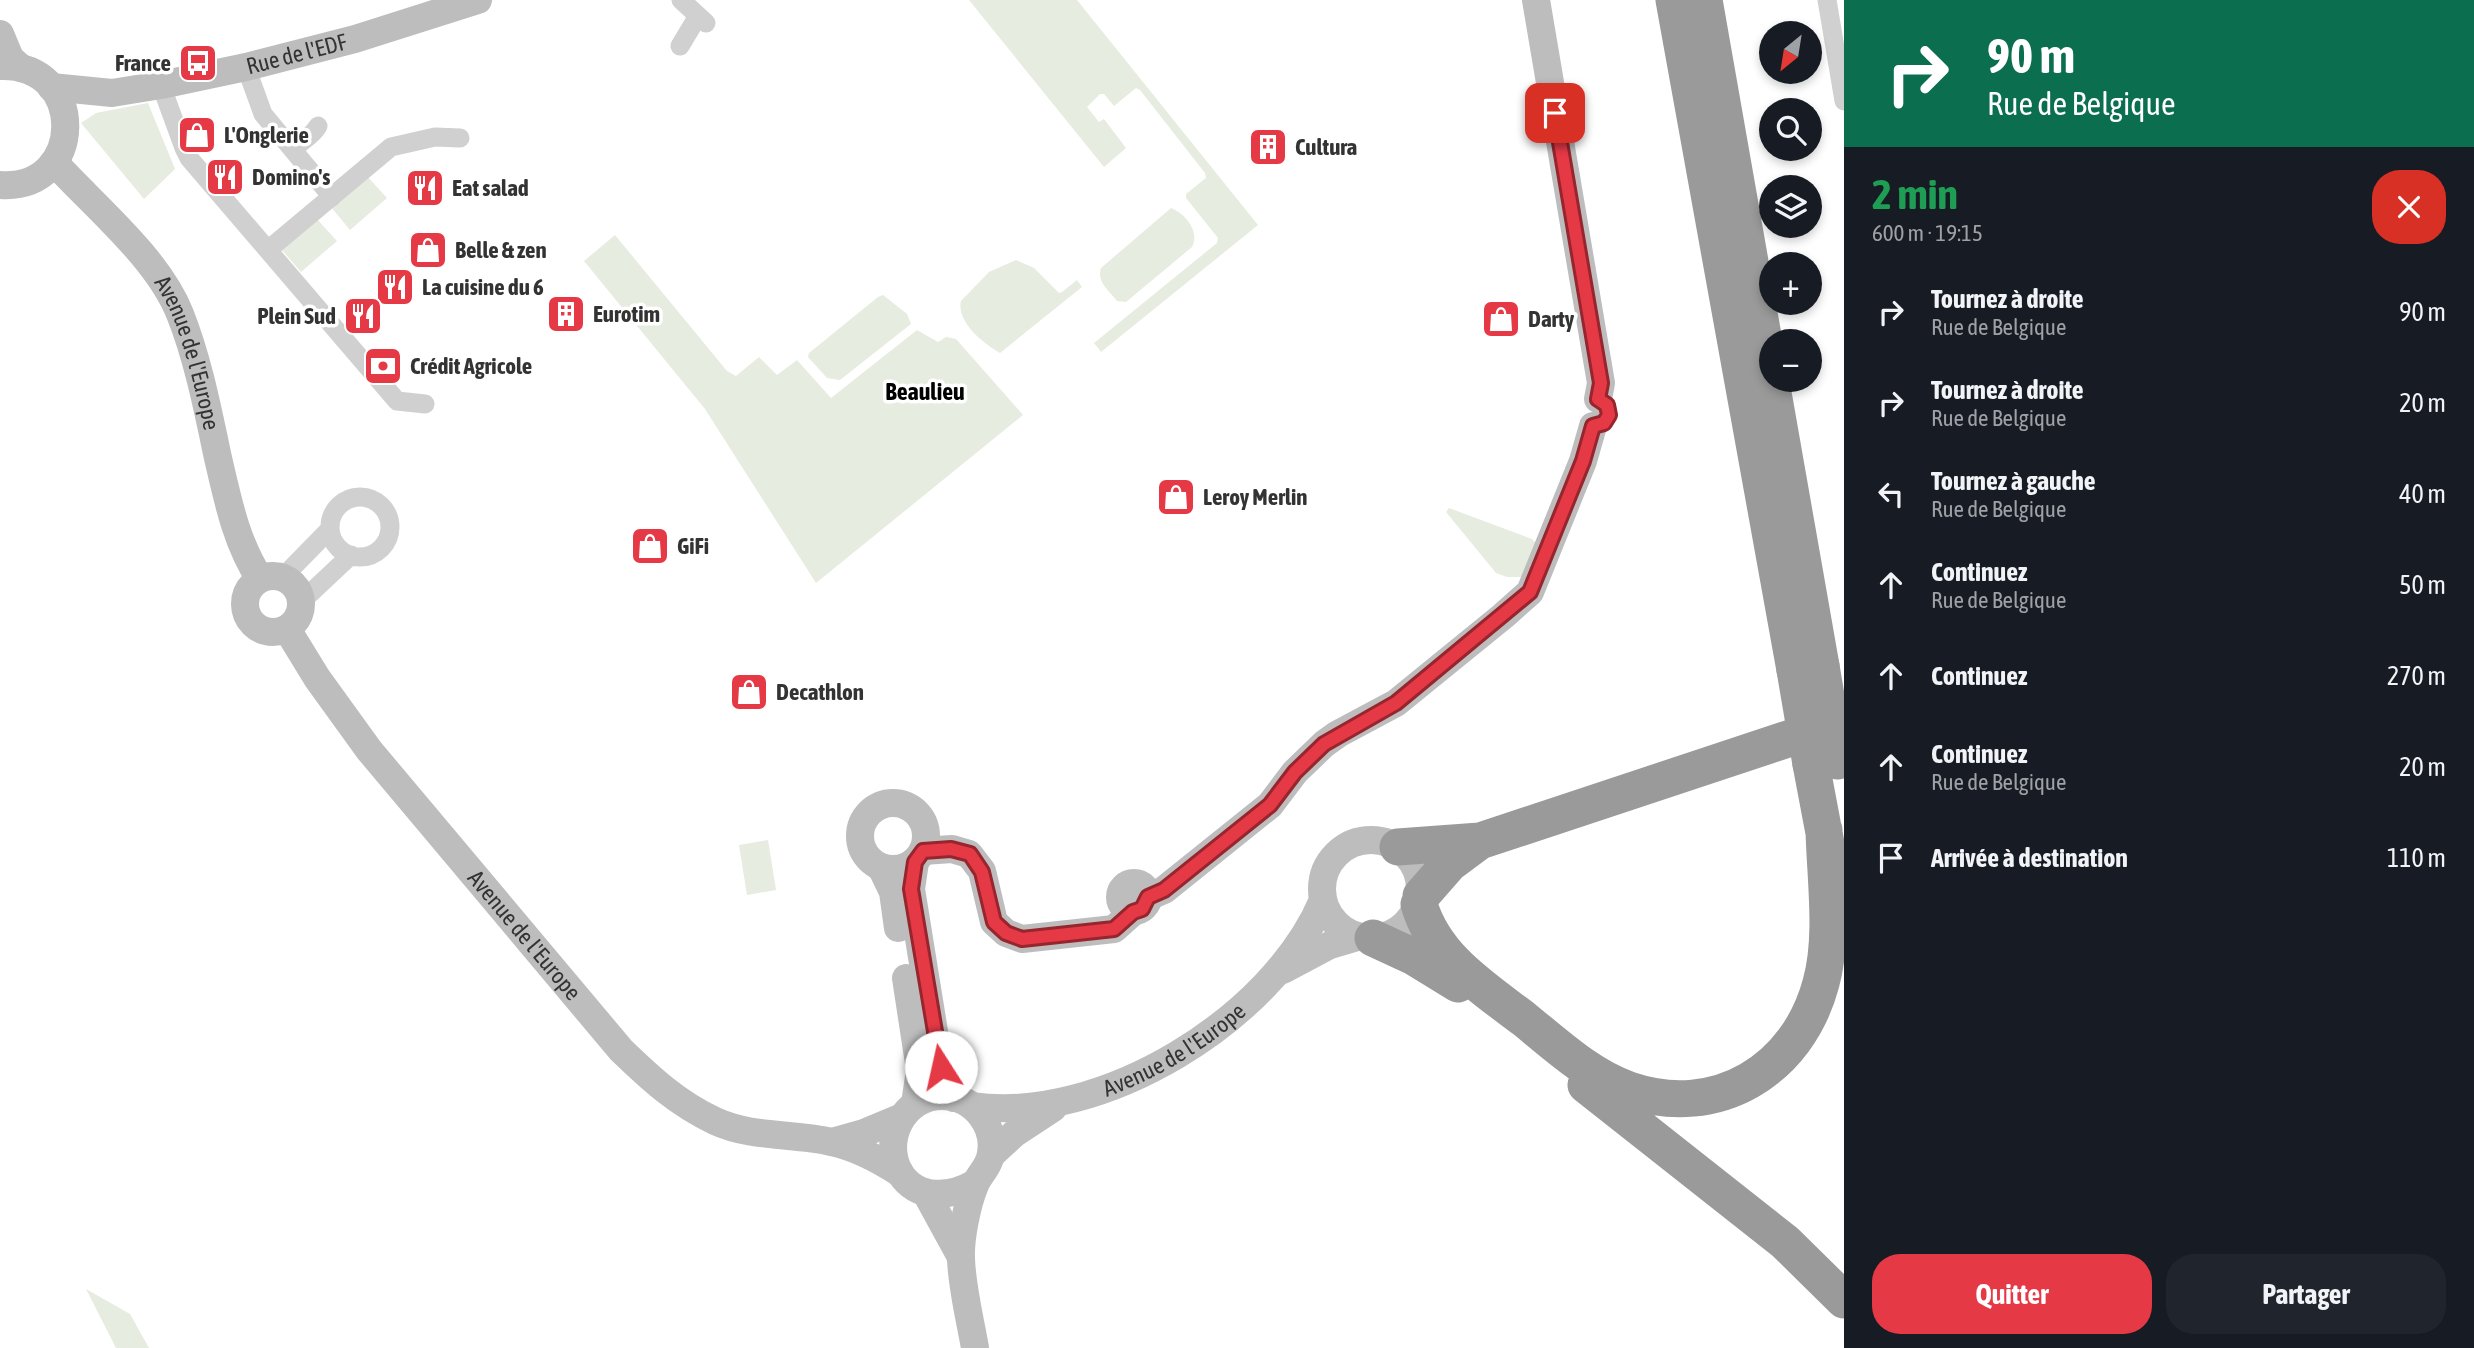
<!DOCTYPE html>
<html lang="fr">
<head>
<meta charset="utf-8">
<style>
	:root { --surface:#171b24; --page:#20242c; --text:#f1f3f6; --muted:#9ea1a6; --accent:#e63946 }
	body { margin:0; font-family:"Asap Condensed",sans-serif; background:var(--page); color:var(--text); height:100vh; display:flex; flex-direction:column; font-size:26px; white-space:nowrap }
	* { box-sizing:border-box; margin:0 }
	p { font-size:23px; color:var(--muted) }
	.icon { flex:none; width:38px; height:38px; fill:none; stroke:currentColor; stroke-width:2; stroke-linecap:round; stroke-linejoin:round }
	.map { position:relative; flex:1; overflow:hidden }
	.side { display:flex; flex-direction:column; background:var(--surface); width:630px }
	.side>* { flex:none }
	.hud { background:#0b6e4f; color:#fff; overflow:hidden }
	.needle { width:46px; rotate:210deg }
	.controls { position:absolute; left:1759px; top:21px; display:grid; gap:14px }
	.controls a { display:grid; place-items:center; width:63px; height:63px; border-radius:50%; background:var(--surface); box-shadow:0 4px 10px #0003; font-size:35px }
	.pin { position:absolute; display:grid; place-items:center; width:60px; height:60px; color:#fff; margin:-30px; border-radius:14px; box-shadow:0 4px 10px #0006 }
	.me { position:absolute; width:77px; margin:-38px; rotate:350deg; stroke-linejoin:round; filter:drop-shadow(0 0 5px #0008) }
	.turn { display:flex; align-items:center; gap:24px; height:147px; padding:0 28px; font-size:32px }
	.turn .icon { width:91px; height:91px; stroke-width:2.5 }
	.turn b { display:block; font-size:49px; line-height:60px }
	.round { display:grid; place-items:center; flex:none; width:74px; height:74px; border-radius:28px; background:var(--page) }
	.overview { display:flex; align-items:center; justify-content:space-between; height:119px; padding:0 28px }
	h1 { font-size:42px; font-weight:700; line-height:52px; color:#1e9e55 }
	.cta { display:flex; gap:14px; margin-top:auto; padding:14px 28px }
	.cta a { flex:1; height:80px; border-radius:28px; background:var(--accent); color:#fff; font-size:28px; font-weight:700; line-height:80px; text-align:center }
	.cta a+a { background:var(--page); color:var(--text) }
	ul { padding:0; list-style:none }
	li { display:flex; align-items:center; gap:21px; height:91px; padding:0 28px }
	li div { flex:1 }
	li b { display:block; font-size:26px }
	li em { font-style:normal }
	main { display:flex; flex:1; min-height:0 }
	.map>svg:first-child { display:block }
</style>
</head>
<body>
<main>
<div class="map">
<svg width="1844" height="1348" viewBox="0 0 1844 1348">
	<rect width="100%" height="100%" fill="#fff"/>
	<path fill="#e6ecdf" d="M969,0H1077L1258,225L1101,352L1094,343L1217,243L1218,238L1186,198V194L1206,178L1205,173L1140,90L1136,88L1114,106L1104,94H1100L1087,107L1099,122L1104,119L1126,148L1104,167Z
		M148,103L175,169L144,199L81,123L96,113Z
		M367,176L387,198L350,230L331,207Z
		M1171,208C1186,214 1200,232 1192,247L1126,302L1117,301C1109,291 1096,281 1101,268Z
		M316,218L337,241L301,272L281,249Z
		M615,235L727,371L736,376L759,357L777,375L797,360L831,398L917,330L938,342L946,337L956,339L1023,415L816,583L705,409L584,261Z
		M1016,260L1034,268L1059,293L1062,292L1077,280L1082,287L1000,353C984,344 956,322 961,301L989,272Z
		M883,295L907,314L911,324L840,380L827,378L808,357L809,353L878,297Z
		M1449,508L1532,539L1538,546L1522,577H1507L1496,573L1446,512Z
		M768,840L776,890L747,895L739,845Z
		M86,1289L130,1314L149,1348H116Z"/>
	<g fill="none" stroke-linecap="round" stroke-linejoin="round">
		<path stroke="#d0d0d0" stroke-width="19" d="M681,0L706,23
			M1827,0L1844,101
			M680,46L698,16
			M246,67L263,114L332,197
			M161,85L184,148L189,158L397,401L425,404
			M293,150C301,140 312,137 318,126
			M269,249L391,147L435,137L460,138
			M330 527a30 30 0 1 1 60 0a30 30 0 1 1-60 0Z
			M282,578L330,529
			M301,602L351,555"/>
		<g stroke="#bdbdbd" stroke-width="28">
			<path d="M1536,0L1601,383L1598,399"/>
			<path d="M0,34L10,58L21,68"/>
			<path d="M0,66C88,63 86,191 0,185"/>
			<path id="s1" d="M51,87L112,93L161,85L246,67L355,39L478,0"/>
			<path id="s2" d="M54,162C94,206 158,258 180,314C198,359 208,411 218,458C228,501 236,542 260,579"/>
			<circle cx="273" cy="604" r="28"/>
			<path id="s3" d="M287,629L317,678L369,750L621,1050C651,1079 677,1103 715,1121C752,1138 793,1133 832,1142C855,1147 880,1160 900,1173"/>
			<circle cx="893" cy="836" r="33"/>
			<circle cx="1371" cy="889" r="49"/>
			<path d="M923,851L952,849L969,854L982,871L994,922L1006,933L1022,939L1114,929L1133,912"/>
			<path d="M915,862L911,889L937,1050L945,1081L954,1098"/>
			<path d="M881,867L893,892L898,928"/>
			<circle cx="1134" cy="897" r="14"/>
			<path d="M1148,897L1164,890L1270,805L1295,772L1324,744L1338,734L1396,703L1503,616L1530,592L1583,461L1593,426"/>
			<path d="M1283,970L1330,945L1357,937"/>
			<path d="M906,978L920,1070L915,1104"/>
			<path id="s4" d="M972,1106C1101,1125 1273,1019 1323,900"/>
			<path d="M832,1142L864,1133L900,1118"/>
			<path d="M991,1155L1015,1133L1053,1108"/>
			<path d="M926,1193L961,1257"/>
			<path d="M975,1348C970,1319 962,1288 961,1259C960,1239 967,1204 975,1185C978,1176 987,1169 990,1158C998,1127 974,1096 942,1096C903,1096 881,1141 900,1173C918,1201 951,1197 975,1183"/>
		</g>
		<path stroke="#9a9a9a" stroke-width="37" d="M1674,0L1795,670
			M1704,0L1821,666
			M1811,764L1828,854
			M1398,847L1480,841L1836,723
			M1421,896L1449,864L1480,841
			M1419,904C1434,957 1482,987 1524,1019C1556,1045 1589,1076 1629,1090C1717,1120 1798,1070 1821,983C1834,937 1825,877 1824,830
			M1373,938L1414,957L1458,984
			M1586,1085L1785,1242L1844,1300"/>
		<path stroke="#9a9a9a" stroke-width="37" d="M1821,666L1837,761
			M1795,670L1811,764"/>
	</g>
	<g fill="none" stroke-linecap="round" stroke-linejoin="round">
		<defs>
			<path id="route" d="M941,1067L911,889L915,862L923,851L951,849L970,854L982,872L994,922L1006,933L1022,939L1114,929L1133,912L1142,909L1148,897L1164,890L1270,805L1295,772L1324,744L1396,703L1530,592L1583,461L1593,426L1604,423L1609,415L1607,405L1598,399L1601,383L1555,113"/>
		</defs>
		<use href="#route" stroke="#96252e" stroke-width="18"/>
		<use href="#route" stroke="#e63946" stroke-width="12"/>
	</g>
	<defs>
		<symbol id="bus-square" viewBox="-11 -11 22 22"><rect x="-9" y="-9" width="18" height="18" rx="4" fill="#e63946" stroke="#fff"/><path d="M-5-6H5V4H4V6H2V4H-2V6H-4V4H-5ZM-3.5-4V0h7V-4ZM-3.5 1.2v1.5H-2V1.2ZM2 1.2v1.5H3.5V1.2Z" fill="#fff"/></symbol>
		<symbol id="shop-square" viewBox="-11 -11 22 22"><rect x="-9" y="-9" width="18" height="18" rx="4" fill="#e63946" stroke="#fff"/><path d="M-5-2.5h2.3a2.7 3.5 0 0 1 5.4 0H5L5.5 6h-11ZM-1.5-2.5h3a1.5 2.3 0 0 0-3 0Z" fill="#fff"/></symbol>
		<symbol id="building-square" viewBox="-11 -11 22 22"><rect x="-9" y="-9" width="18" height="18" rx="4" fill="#e63946" stroke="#fff"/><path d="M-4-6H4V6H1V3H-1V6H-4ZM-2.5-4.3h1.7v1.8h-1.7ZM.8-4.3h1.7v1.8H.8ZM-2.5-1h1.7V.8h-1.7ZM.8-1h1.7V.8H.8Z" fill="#fff"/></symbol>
		<symbol id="restaurant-square" viewBox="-11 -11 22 22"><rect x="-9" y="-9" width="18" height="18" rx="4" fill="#e63946" stroke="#fff"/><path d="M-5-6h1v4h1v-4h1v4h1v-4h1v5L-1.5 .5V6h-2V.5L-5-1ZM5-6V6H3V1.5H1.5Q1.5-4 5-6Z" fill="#fff"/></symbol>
		<symbol id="bank-square" viewBox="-11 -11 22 22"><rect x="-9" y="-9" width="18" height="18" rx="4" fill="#e63946" stroke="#fff"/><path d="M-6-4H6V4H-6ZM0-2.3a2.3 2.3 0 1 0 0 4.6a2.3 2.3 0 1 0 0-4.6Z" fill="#fff"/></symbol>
	</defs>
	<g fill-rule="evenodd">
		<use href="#bus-square" x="176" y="41" width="44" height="44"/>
		<use href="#shop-square" x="175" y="113" width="44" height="44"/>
		<use href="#building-square" x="1246" y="125" width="44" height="44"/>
		<use href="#restaurant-square" x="203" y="155" width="44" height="44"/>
		<use href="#restaurant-square" x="403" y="166" width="44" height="44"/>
		<use href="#shop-square" x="406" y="228" width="44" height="44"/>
		<use href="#restaurant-square" x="373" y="265" width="44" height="44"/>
		<use href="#building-square" x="544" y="292" width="44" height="44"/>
		<use href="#restaurant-square" x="341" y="294" width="44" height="44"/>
		<use href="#shop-square" x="1479" y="297" width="44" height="44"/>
		<use href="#bank-square" x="361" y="344" width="44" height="44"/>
		<use href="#shop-square" x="1154" y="475" width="44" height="44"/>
		<use href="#shop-square" x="628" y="524" width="44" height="44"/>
		<use href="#shop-square" x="727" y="670" width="44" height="44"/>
	</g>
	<g text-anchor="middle" stroke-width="7" stroke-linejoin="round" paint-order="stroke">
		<g font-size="23" fill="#333" stroke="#fff">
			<text dy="8" stroke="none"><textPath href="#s1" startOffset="250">Rue de l'EDF</textPath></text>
			<text dy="8" stroke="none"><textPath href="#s2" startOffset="238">Avenue de l'Europe</textPath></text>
			<text dy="8" stroke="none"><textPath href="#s3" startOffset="388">Avenue de l'Europe</textPath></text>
			<text dy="8" stroke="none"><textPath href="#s4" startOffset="215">Avenue de l'Europe</textPath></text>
		</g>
		<g font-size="23" font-weight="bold" fill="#333" stroke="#fff" text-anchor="start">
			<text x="171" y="71" text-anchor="end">France</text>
			<text x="224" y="143">L'Onglerie</text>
			<text x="1295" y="155">Cultura</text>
			<text x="252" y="185">Domino's</text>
			<text x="452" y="196">Eat salad</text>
			<text x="455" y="258">Belle &amp; zen</text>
			<text x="422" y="295">La cuisine du 6</text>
			<text x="593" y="322">Eurotim</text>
			<text x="336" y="324" text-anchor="end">Plein Sud</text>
			<text x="1528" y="327">Darty</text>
			<text x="410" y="374">Crédit Agricole</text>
			<text x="1203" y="505">Leroy Merlin</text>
			<text x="677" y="554">GiFi</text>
			<text x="776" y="700">Decathlon</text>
		</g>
		<g font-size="24" font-weight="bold" fill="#000" stroke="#fff">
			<text x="925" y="400">Beaulieu</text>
		</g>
	</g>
</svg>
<div class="controls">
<a><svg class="needle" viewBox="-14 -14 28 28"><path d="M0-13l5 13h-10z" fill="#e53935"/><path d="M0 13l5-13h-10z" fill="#9ea1a6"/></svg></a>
<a><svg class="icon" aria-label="search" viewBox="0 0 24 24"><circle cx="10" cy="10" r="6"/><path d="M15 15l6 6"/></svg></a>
<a><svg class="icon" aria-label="layers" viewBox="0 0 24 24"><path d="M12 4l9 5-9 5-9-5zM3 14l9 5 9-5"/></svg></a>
<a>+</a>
<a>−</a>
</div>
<div class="pin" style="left:1555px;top:113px;background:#d93025"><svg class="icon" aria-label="arrive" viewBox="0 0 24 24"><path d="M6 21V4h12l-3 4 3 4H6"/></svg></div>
<svg class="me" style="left:941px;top:1067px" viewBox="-20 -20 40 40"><circle r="19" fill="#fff"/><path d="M0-13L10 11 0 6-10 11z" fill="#e63946"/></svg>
</div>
<section class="side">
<div class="hud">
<div class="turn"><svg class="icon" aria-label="right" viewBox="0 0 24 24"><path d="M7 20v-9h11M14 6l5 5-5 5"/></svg><div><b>90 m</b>Rue de Belgique</div></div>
</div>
<div class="overview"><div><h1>2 min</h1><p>600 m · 19:15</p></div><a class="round" style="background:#d93025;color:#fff"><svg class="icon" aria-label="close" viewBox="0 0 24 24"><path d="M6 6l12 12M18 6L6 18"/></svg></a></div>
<ul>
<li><svg class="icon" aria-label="right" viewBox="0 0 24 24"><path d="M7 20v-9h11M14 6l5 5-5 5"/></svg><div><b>Tournez à droite</b><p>Rue de Belgique</p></div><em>90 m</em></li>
<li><svg class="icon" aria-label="right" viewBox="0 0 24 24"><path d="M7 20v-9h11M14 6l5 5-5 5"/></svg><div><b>Tournez à droite</b><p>Rue de Belgique</p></div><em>20 m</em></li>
<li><svg class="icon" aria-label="left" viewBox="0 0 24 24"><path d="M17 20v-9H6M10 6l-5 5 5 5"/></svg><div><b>Tournez à gauche</b><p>Rue de Belgique</p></div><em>40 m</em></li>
<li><svg class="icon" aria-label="ahead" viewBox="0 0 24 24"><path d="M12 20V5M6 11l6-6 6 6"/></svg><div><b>Continuez</b><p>Rue de Belgique</p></div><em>50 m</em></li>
<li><svg class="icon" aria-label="ahead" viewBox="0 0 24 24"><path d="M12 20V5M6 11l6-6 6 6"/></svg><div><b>Continuez</b></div><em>270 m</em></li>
<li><svg class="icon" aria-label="ahead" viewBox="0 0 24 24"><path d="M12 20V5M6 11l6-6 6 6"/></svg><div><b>Continuez</b><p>Rue de Belgique</p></div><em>20 m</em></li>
<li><svg class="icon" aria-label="arrive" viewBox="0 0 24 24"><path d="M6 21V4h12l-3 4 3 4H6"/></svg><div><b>Arrivée à destination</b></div><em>110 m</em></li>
</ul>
<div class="cta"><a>Quitter</a><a>Partager</a></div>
</section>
</main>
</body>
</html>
